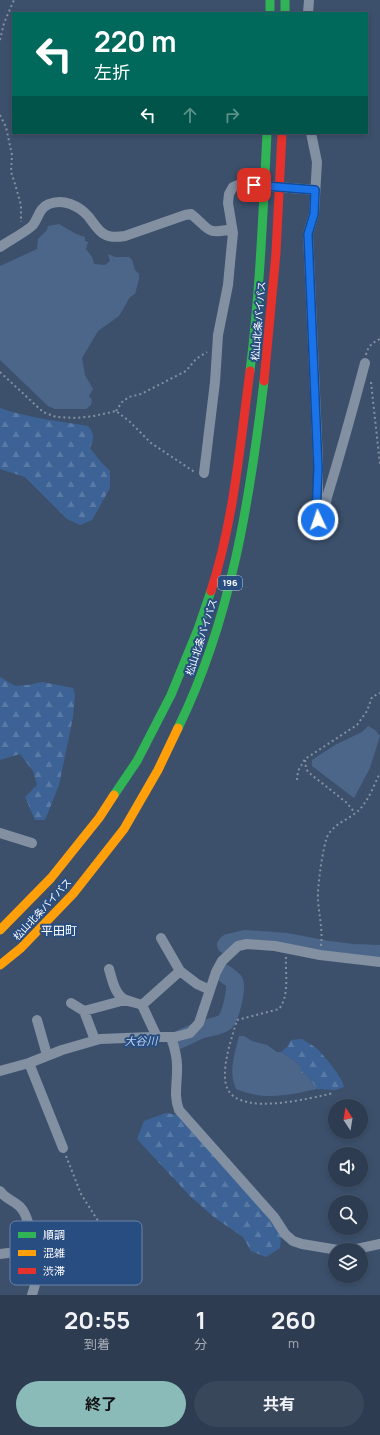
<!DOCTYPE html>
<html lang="ja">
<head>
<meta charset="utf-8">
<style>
	:root { --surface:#2d3c51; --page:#39475b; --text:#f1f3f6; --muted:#a7adb7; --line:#485668; --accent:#8bbbb9 }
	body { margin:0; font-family:Manrope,"Noto Sans JP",sans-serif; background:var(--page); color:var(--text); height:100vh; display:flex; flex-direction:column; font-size:15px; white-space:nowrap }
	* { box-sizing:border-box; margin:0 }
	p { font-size:13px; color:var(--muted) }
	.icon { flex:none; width:22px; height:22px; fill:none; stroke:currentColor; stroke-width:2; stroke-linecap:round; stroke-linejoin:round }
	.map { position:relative; height:1295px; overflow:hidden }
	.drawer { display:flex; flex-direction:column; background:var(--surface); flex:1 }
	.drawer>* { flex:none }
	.banner { position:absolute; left:12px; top:12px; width:356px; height:122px; border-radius:0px; box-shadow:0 2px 6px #0003,0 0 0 1px var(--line); background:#00695c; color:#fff; overflow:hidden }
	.needle { width:26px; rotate:348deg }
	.tools { position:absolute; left:328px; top:1099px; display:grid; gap:8px }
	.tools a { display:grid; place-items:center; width:40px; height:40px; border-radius:50%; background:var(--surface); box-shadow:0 2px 6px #0003,0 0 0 1px var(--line); font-size:20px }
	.pin { position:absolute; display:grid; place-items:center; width:34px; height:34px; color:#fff; margin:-17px; border-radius:8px; box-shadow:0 2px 6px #0006 }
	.me { position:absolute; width:44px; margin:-22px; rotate:357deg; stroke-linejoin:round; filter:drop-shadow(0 0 3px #0008) }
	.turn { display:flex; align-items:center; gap:14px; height:84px; padding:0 16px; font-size:18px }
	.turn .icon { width:52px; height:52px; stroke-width:2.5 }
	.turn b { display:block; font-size:28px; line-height:34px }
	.lanes { display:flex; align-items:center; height:38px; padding:0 16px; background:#0003; justify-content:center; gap:20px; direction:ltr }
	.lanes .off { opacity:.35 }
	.eta { display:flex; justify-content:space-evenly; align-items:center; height:68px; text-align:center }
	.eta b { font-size:24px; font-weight:700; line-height:28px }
	.primary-button { display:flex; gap:8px; margin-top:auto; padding:8px 16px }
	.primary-button a { flex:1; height:46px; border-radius:24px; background:var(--accent); color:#111; font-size:16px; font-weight:700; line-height:46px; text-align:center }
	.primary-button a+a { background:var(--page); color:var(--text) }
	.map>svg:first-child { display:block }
</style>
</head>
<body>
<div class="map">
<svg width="380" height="1295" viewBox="0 0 380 1295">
	<defs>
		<pattern id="forest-firs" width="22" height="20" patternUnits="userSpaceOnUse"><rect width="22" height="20" fill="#3d6396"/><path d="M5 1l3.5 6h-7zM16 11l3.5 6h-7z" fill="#5a7aa6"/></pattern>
	</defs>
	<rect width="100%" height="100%" fill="#3c506c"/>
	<path fill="url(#forest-firs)" d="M0,408C28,418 59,421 88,426C95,434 94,439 90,448L100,461L110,471V488L92,520L80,525L67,519L25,477L0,469Z
		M0,677L15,686L28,685L42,682L73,688L75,695L73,717L59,785L45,820H35L25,797L37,785L33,771L20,754L0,760Z
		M302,1039C306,1042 311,1044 316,1048C323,1054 343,1078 344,1087L335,1090L317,1089L306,1074L301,1073V1067L295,1061L281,1052L288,1046L291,1040Z
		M166,1113L183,1116L263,1211L281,1236L280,1248L266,1257L251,1251L243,1237L215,1218L190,1196L137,1139L144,1121Z"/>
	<path fill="#4c668a" d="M59,224L76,234L85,237V241L88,242L86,249L92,257L94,264L105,265L110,261L108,254L115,257H129L132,260L135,270L139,274V279L135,294L130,297L119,316L98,331L82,358L85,375L93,389L89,396L92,400L91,405L86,409H55L48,406L0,360V266L37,249L38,239L47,230L48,226Z
		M368,726L375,730L380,736L370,768L354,798L312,766V760L335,745L362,732Z
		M239,1036H244L252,1041L267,1045L277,1052H281L295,1061L301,1067V1073L306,1074L317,1089C288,1095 265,1101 236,1089C228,1072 235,1053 239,1036Z"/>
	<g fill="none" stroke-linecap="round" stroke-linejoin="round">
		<path stroke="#4c668a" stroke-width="18" d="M226,945L228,943L245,939L287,942L329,950L352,953L380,954
			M176,1041C185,1037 193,1033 202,1029C209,1027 219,1027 225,1022C230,1018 238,987 234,981C231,978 225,974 222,972"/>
		<path stroke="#8290a2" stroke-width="2" stroke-dasharray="2 3" stroke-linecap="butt" d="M0,40L4,23L14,0
			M0,115L6,127L12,155L11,172L15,184L21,205V222
			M366,355C368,346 372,343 380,339
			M0,372L43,412L56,417L76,418L94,416L116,411L129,421L151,443L196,473
			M371,382L380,465
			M116,411L122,402L129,397L141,394L186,371L196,359L207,352
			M305,760L306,768L308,772L347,803L355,813
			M297,780L298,771L305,759L357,725L367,711L372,697L380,693
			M321,946C323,930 319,916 318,900C317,889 323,844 328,835C335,823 350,819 359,810C369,800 374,785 380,773
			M286,957C285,973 290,995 279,1009L237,1020C232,1037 219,1073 228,1090C243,1116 310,1098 334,1093
			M66,1156L81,1194L112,1243L109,1282"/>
		<path stroke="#8290a2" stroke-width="10" d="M308,13L309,0
			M311,133L317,162L314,214L308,234L318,461V490L316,516L318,520H321C327,514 325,505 327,497C341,452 353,408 365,363
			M0,247C7,242 29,230 33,225C39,217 39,208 49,204C63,198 79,206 88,216C93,222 98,231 104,234C110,238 119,237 125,236L185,215L191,214C210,229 205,235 232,229
			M204,473L215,382L218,335L228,285L231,253L233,233L228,203L229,194L233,187L240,184L315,190
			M0,833L32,843
			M161,938L180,971L197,984L210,990
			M109,969C112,979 115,996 126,1000C131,1002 137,1003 142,1005L157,1037
			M71,1003L84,1011L95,1040
			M142,1005L180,971
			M84,1011L125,1000
			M37,1020L47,1055
			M171,1037C174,1046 177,1055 177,1065C178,1080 173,1096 179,1110L274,1217L285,1234L293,1241L302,1244L338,1250H352L380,1244
			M29,1063L63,1148
			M0,1071L29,1063L62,1050L100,1039L151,1037H175L190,1033L199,1023L216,972L222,961L238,946L247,944L275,946L320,955L380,962
			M0,1191C5,1199 15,1201 21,1208C32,1220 36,1267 35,1283C35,1287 33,1291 32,1295
			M0,1254L8,1253"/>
		<path stroke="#30b455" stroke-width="9" d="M270,0V13
			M285,0V13
			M250,371C260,292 263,212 267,133
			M178,728C231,620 250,499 264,381
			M114,795L137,761L171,695L198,629L211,591"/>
		<path stroke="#ff9f0a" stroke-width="9" d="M0,930L51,878L99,818L114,795
			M0,965L21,948L73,894L124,829L158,770L178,728"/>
		<path stroke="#e5322d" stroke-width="9" d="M264,381L276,253L282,133
			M211,591C234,520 240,445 250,371"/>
	</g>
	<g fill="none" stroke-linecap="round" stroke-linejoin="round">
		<defs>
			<path id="route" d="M254,185L315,190L314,214L308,234L318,468L316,516L318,520"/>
		</defs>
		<use href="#route" stroke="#114b97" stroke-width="10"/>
		<use href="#route" stroke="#1a73e8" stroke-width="7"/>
	</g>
	<g text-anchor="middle" stroke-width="4" stroke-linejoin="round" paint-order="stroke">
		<rect fill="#284d80" stroke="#becad9" stroke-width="1" x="218" y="576" width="24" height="14" rx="3"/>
		<g font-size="9" font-weight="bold" fill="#fff">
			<text x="230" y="586">196</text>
		</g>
		<g font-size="10" fill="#fff" stroke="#284d80">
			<text transform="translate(258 321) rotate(-85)" y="4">松山北条バイパス</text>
			<text transform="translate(201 637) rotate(-72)" y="4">松山北条バイパス</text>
			<text transform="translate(42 909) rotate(-47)" y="4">松山北条バイパス</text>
		</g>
		<g font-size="11" font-style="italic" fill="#bbd1ed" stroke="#284d80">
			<text transform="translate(141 1041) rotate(-1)" y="4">大谷川</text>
		</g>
		<g font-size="12" fill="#fff" stroke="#284d80">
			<text x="59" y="935">平田町</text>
		</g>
	</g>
	<rect x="10" y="1221" width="132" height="64" rx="6" fill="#284d80" stroke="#6882a6" stroke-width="1"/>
	<rect x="18" y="1232" width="18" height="6" fill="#30b455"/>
	<rect x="18" y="1250" width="18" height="6" fill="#ff9f0a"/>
	<rect x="18" y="1268" width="18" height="6" fill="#e5322d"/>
	<g font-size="11" fill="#fff">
		<text x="43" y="1239">順調</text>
		<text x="43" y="1257">混雑</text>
		<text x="43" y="1275">渋滞</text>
	</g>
</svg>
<div class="tools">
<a><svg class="needle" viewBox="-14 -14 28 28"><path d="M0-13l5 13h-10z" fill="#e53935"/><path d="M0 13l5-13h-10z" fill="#a7adb7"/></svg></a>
<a><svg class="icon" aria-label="sound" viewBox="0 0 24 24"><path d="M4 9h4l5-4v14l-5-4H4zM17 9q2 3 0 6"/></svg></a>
<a><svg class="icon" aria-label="search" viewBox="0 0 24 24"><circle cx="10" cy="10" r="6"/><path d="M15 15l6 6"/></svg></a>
<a><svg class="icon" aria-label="layers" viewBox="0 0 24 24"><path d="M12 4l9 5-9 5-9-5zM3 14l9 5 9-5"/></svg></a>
</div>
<div class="pin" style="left:254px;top:185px;background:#d93025"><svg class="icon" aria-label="arrive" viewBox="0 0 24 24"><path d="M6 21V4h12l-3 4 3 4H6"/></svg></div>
<svg class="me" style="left:318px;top:520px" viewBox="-20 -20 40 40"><circle r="17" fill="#1a73e8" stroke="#fff" stroke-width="3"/><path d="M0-11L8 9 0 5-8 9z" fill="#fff"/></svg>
<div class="banner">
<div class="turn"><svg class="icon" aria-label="left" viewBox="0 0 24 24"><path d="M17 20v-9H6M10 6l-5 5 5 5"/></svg><div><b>220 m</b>左折</div></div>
<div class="lanes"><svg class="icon" aria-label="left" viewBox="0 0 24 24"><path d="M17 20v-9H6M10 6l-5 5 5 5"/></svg><svg class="icon off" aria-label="ahead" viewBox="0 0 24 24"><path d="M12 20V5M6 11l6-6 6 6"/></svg><svg class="icon off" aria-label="right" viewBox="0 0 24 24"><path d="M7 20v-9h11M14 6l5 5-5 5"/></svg></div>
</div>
</div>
<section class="drawer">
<div class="eta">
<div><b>20:55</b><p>到着</p></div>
<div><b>1</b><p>分</p></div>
<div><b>260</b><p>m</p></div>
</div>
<div class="primary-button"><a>終了</a><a>共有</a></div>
</section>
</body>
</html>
